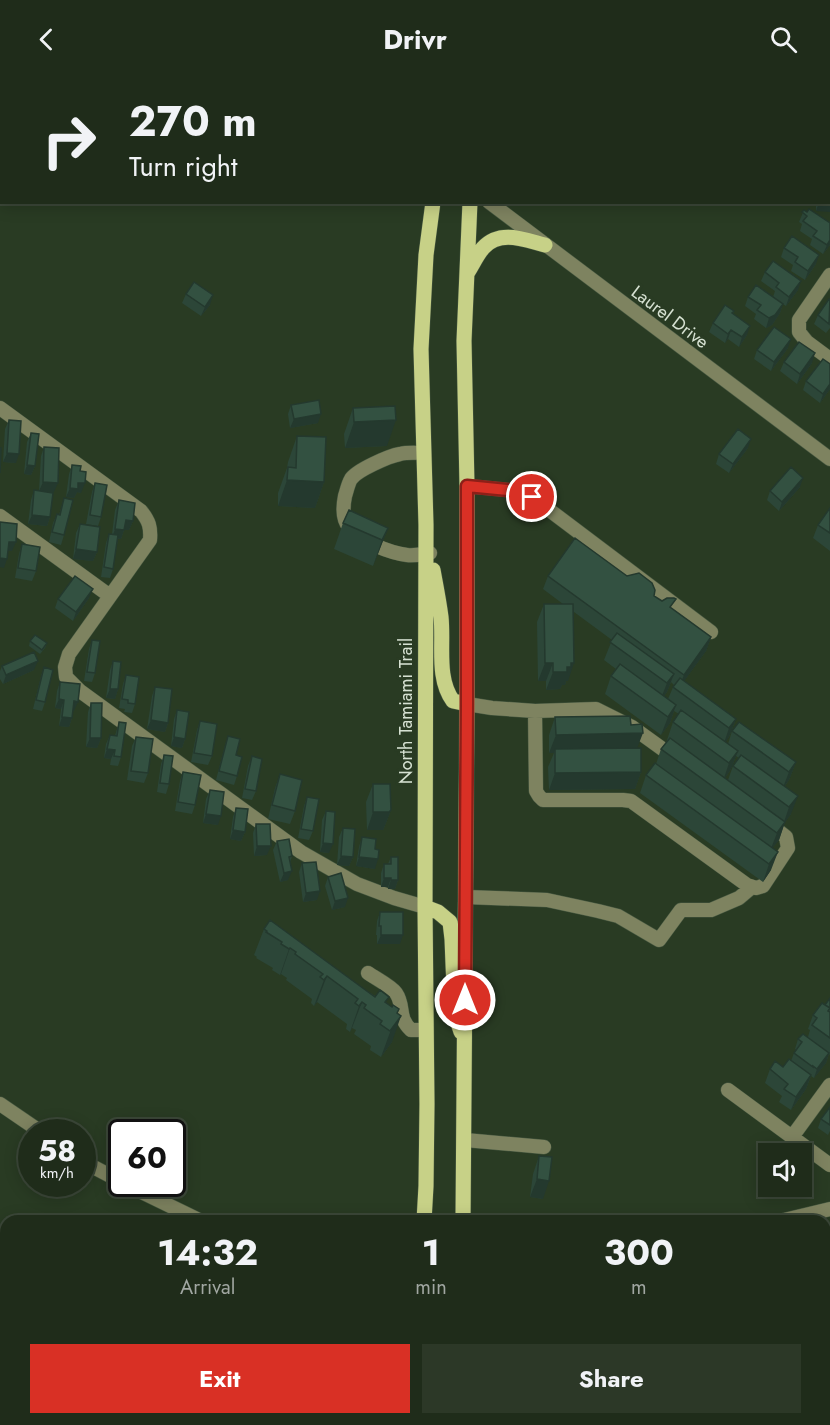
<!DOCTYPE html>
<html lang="en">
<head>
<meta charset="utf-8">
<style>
	:root { --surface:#1f2c1a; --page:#2c3827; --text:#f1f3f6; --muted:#a1a7a2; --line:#3c4839; --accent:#d93025 }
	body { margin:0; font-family:Jost,sans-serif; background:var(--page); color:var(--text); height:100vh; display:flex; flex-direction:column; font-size:22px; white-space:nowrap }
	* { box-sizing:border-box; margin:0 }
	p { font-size:20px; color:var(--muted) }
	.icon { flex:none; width:33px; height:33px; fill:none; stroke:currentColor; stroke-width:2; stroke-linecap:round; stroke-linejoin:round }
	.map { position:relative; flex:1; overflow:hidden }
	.side { position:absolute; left:0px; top:1137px; width:831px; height:210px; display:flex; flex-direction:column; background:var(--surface); border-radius:18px 18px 0 0; box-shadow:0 3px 15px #0003,0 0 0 2px var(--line) }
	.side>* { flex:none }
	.guide { position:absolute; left:0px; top:0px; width:831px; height:126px; box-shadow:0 3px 15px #0003,0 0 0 2px var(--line); background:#1f2c1a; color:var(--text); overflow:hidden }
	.tools { position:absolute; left:758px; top:1065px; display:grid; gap:12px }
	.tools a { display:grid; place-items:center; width:54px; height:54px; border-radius:0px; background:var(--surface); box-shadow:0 3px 15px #0003,0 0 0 2px var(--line); font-size:30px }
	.speed { position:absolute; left:18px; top:1041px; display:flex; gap:12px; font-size:30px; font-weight:700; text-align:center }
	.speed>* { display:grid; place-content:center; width:78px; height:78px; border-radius:50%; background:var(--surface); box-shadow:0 3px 15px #0003,0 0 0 2px var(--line); line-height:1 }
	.speed small { font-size:15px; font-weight:400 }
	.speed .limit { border:3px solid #111; border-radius:9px; background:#fff; color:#111 }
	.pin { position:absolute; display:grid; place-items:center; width:51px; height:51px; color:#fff; margin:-26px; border:3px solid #fff; border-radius:50%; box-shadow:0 2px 6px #0007 }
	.me { position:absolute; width:66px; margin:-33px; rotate:0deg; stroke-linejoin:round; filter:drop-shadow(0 0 4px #0008) }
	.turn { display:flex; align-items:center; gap:21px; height:126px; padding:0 30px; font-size:27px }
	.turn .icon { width:78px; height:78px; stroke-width:2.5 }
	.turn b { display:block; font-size:42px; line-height:51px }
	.eta { display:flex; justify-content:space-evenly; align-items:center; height:102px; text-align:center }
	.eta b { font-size:36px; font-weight:700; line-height:42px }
	.button { display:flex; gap:12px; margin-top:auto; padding:12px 30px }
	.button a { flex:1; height:69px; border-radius:0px; background:var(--accent); color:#fff; font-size:24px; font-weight:700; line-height:69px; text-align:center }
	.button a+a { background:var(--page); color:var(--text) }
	header { display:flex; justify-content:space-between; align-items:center; height:78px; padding:0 30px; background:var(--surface); font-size:27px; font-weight:700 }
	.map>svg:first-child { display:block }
</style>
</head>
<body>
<header><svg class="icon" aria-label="back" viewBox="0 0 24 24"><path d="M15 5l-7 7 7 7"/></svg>Drivr<svg class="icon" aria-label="search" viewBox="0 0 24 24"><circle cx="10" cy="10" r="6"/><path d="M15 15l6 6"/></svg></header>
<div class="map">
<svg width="830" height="1347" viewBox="0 0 830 1347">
	<rect width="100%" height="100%" fill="#293b23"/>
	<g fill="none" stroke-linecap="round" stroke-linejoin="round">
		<defs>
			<path id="minor" d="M307,0L309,2
				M489,124L830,381
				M830,197L799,242V254L807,264L830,281
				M0,330L141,433C149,443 151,449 150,462L69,576L65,589L66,599L80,613L301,774L357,806L394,820L425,829
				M424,375C416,375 408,374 400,376C389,378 357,392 351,401C348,406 347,412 345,418C343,428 342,441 349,449C358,463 391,475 407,477C415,478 423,476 430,475
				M467,408L518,413L532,419L711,554
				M0,438L110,518
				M467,626L492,630L535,633L596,631L632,649L675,680
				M535,633L536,713L539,718L543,722H623L631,723L747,807L756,810L763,808L788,770L786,759L767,744
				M466,819L547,822L598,833L618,838L659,862L681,832H711L739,820L752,809
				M368,895C375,900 391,908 396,915C405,928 397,939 411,952H426
				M728,1012L830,1087
				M0,1026L41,1054
				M792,1059L830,1007
				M465,1062L544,1069
				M82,1083L122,1104
				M125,1106L201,1143
				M780,1143L830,1131
				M825,1211L830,1204
				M0,1329L6,1321
				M618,1341L623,1347
				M726,1347L730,1341"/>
			<path id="major" d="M453,2L454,0
				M492,2V0
				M468,194C473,186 477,177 483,170C500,151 525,162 545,167
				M433,492C436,508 439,523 441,539C444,566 436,600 453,623L467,626
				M425,829L438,834L450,844L452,861L455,936L461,954
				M424,1143L426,1108L427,1026L425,829L426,447L421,271L426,177L433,124
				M463,1143L467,626V408L464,263L470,124
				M405,1347V1341
				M442,1347L443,1341"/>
		</defs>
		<use href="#minor" stroke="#485942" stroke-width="15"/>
		<use href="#major" stroke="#485942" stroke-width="16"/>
		<use href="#minor" stroke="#7e8360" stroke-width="14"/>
		<use href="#major" stroke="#c7d187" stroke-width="15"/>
	</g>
	<path fill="#2c4638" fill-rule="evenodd" d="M335,0H379L378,2H337Z
		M816,124H830L816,133Z
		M804,132L830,167L823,176L810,167L812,161L800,153L802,146L799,144Z
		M784,170L816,186L805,202L791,193L793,187L781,179Z
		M765,194L798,212L786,228L783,226L780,235L772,247L766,250L754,241L756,236L745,228L748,219H773L775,213L761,203Z
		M186,216L210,227L201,238L182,225Z
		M830,221V250L826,255L814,246L818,237Z
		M734,233L733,236L747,257L739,269L728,261L725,265L709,254L713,245Z
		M788,270L771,293L754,281L757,272Z
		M784,284L812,285L797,306L780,293Z
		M806,303L830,311L820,325L803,312Z
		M291,327L318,345L290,350L288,336Z
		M353,330L387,368L345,370L344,356Z
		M9,342L16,385L3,384L5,351Z
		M31,355L35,388L31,397L24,396L27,364Z
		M297,358L324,404L315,430L278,428V415L287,390L288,384Z
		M44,369L54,414L41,413L50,439L47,448L28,446L31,422L34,412L39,413L41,378Z
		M748,370L729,395L716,386L719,376Z
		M72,387L80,393L81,415L77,414L74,420L66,419L69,396Z
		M95,405L101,439L98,448L86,446L92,414Z
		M800,409L779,433L767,422L770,413Z
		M64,420V457L61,467L49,464L53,445L57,436L59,437Z
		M119,422L133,443L129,452H124L121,461H118L113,491L110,500L101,499L106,465L109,456H112L115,432Z
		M830,430V473L813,460L818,447Z
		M343,445L388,450L373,488L334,471Z
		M80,446L97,474L93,483L73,481L76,455Z
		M22,466L36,493L32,503L15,500L19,476Z
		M548,498H627L711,559L706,573L684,603L736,641L729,659L725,664L728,666L732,653L796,684L789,702L785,708L791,736L785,744L779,762L772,770L771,792L763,804L640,715L646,697L656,686L661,671L667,663V662L673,644L679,636L674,633L670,645L661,657L605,616L611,598L616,591L604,582L612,562L574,534L568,603H566L565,607H562L560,611L546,612V603H538L537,544L544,526H563L543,511ZM671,604L674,607L668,621L664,618L667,614ZM736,678L739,680L733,688L728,702L725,700L731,691Z
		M89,520L73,543L55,530L58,521Z
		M92,562L95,595L92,604L84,603L89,571Z
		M30,563L47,565L45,570L40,576L29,568Z
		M113,583L118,611L115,621L106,620L110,592Z
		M2,588L34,592L3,606L0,601V593Z
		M44,589L45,624L42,633L33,631L41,598Z
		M126,597L135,626L132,635L124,634L125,631L119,630L123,606Z
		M60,604L74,633H73L72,640L69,649L59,648L61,631L55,630L57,613Z
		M155,609L168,645L165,654L147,651L152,618Z
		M91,625L101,660L97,670L86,669L88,634Z
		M177,632L185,661L182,670L171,668L174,641Z
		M555,639L631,647L637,670L641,694L635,711L549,712L548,689L554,675H549V657Z
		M200,643L212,678L208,687L191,684L197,652Z
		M119,644L121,679L118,688L110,687L111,681L104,680L106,666L110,657L115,658Z
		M228,658L236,677L237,698L234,707L216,702L225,667Z
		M136,659L148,695L144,705L127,702L132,668Z
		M164,677L169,706L166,716L157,714L161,686Z
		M252,678L256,713L252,722L242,720L248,688Z
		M183,694L195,727L192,736L175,733L180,703Z
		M280,696L295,733L290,746L268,741L275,710Z
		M373,706L391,732L384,750L383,752H367L366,724Z
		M210,712L218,747L203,745L206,721Z
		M307,719L313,753L309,762L298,760L304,728Z
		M236,730L245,754L241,763L230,761L233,739Z
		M326,733L329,775L320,774L322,742Z
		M256,746L267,777L254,778L253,755Z
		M343,750L353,779L349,788L337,787L339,759Z
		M362,759L375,771V791L356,788L359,769Z
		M277,763L292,778L290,785L288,802L280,804L273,772Z
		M391,779L398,802L395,811H388V809H381V795L384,786H388Z
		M302,785L317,822L303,824L299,794Z
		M328,799L345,829L332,832L325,808Z
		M380,834L400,866H377V857H376L377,843Z
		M264,851L387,925L398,936L392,964L381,979L370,972L371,968L354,956L356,952L352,950L350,954L346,951L347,946L317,924L314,928L311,925L312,921L286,902L287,900L281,896L280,897L272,892L273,890L256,880L257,879L254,877Z
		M830,920V977L829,976L826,985L814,1000L811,998L806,1011L791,1032L779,1024L782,1018L765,1005L770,991L783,989L791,983L794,975L797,972L795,971L798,961L808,959L810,952L808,951L813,937L825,927Z
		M830,1029V1053L828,1057L818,1050L821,1041Z
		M539,1078L543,1121L530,1119L533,1096Z
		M830,1223V1275L825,1272V1236Z
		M825,1275L830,1298L825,1303Z
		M681,1341H713L709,1347H677Z
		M746,1341H778V1347H748L745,1345Z
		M810,1341L830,1347H808Z"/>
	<path fill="#24392e" d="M820,0H830V7V2H819Z
		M819,124H830V134L816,133Z
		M830,162V167L823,176L827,167Z
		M819,177L816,186L805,202L808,193Z
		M801,203L798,212L786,228L789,219Z
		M213,217L210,227L201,238L205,229Z
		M783,226L780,235L772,247L766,250L769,240Z
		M750,248L747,257L739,269L742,259Z
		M731,252L728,261L725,265L728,256Z
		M791,261L788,270L771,293L774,284Z
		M815,275L812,285L797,306L800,296Z
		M830,306V311L820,325L823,316Z
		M321,336L318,345L290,350L294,341Z
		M396,342L387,368L345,370L354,344Z
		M751,361L748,370L729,395L733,386Z
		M7,375L19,376L16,385L3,384Z
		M27,387L35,388L31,397L24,396Z
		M803,400L800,409L779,433L782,424Z
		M287,402L324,404L315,430L278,428Z
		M43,404L58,405L54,414L39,413Z
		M78,405H85L81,415L77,414L74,420L66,419L70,410Z
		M32,437L50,439L47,448L28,446Z
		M126,442L133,443L129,452H122Z
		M388,450L378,476L373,488L382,462Z
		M115,451L124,452L121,461L112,460Z
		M9,464H16L12,473H5Z
		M76,471L97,474L93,483L73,481Z
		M0,480L7,481L4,490L0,489Z
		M93,511L89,520L73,543L76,534Z
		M711,559L706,573L679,610L684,597Z
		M38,583L34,592L3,606L6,597Z
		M545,585H553L546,603H538Z
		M571,585H574L568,603H566L565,607H562L560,611L546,612L553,594L567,589Z
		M674,596L667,614L660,623L667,605Z
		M110,611H118L115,621L106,620Z
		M59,621L64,622L61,631L55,630Z
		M74,623L78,624L74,633H70Z
		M676,627L670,645L661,657L668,639Z
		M62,639L72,640L69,649L59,648Z
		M736,641L729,659L723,668L729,650Z
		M151,642L168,645L165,654L147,651Z
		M643,655L636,673L555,671L554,675H549L556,657Z
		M174,659L185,661L182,670L171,668Z
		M90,660H101L97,670L86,669Z
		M107,671L115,672L111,681L104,680Z
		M738,673L731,691L723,703L729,685Z
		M796,684L789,702L782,712L789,694Z
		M641,694L635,711L549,712L555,695Z
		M798,718L791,736L783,747L789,729Z
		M391,732L384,750L383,752H367L373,734Z
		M206,736L221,738L218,747L203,745Z
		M785,744L779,762L770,773L777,755Z
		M233,752L245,754L241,763L230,761Z
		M323,765L333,766L329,775L320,774Z
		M257,768H271L267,777L254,778Z
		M778,774L771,792L763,804L769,786Z
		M341,778L353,779L349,788L337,787Z
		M359,779L378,781L375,791L356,788Z
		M292,793L288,802L280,804L284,795Z
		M384,800H391L388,809H381Z
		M391,802H398L395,811H388Z
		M320,813L317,822L303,824L306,815Z
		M348,820L345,829L332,832L335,823Z
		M381,857H403L400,866H377Z
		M290,870L281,896L280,897L289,871Z
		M327,898L317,924L314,928L324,902Z
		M362,924L352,950L350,954L359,928Z
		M399,931L393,949L401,938L392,964L381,979L397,935Z
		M829,975L826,985L814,1000L817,991Z
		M811,997L806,1011L791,1032L796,1019Z
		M537,1101L549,1103L543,1121L530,1119Z
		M830,1293V1298L825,1303L829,1294Z
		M710,1341H713L709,1347H708Z"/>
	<path fill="#335141" stroke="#24392e" stroke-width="1.5" d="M359,0H374L373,2H361Z
		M809,131L830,145V162L827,167L813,158L817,153L803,143L807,138L802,134L804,132L807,134Z
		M792,158L819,177L808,193L795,184L798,179L784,170Z
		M773,183L801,203L789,219L776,209L779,205L765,194Z
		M194,204L213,217L205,229L186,216Z
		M756,207L783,226L775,237L769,240L757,232L761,227L748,219Z
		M829,221H830L829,246L818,237Z
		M725,227L734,233L732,235L750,248L742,259L731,252L728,256L713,245Z
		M774,249L791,261L774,284L757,272Z
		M799,264L815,275L800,296L784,284Z
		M823,281L830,286V306L823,316L806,303Z
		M319,322L321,336L294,341L291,327Z
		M395,328L396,342L354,344L353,330Z
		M9,342L21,343L19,376L7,375Z
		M738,351L751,361L733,386L719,376Z
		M31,355L39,356L35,388L27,387Z
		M297,358L326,359L324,404L287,402L288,389L296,390Z
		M44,369L59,370L58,405L43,404Z
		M0,370H1L0,395Z
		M72,387L81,388L80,393L86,394L85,405H78V411L70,410Z
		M791,389L803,400L782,424L770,413Z
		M95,405L107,407L101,439L90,437Z
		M34,412L53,415L50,439L32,437Z
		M64,420L73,422L64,457L52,454L57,436L60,437Z
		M119,422L135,425L133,443L126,442L124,452L115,451Z
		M830,430V455L818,447Z
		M349,432L388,450L382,462L343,445Z
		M0,444L17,446L16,464H9L7,481L0,480Z
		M80,446L100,449L97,474L76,471Z
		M109,456L118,457L113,491L104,489Z
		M575,460L627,498L639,495L652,505L655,512L654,518L662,523L667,520H674L676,521L670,529L711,559L684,597L548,498Z
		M22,466L40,469L36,493L18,490Z
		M75,498L93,511L76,534L58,521Z
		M544,526H573L574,585H571V589H567V594H553V585H545Z
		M617,555L674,596L667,605L610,564Z
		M35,557L47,565L42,572L30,563Z
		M92,562L100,563L95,595L87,594Z
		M34,574L38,583L6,597L2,588Z
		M113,583L121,584L118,611H110Z
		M620,586L676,627L668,639L611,598Z
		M44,589L53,592L45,624L36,622Z
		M126,597L139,599L135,626L128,625V622L122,621Z
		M680,600L736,641L729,650L673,609Z
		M60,604L80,606L78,624L74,623L72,640L62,639L64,622L59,621Z
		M155,609L172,611L168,645L151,642Z
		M91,625H102L101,660H90Z
		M177,632L189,634L185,661L174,659Z
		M681,632L738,673L729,685L673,644Z
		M630,638L631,647L642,646L643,655L556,657L555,639Z
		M200,643L217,646L212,678L194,675Z
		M119,644L126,645L121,679L114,678L115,672L107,671L110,657L117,658Z
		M739,644L796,684L789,694L732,653Z
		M228,658L240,661L236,677L242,679L237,698L219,693Z
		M136,659L153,661L148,695L131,693Z
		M670,660L785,744L777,755L661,671Z
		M641,670V694L555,695V671Z
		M164,677L173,678L169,706L160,705Z
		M741,677L798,718L789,729L733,688Z
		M252,678L262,681L256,713L245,711Z
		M655,685L778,774L769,786L646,697Z
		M183,694L201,697L195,727L178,724Z
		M280,696L302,702L295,733L272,727Z
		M373,706H390L391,732L389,734H373Z
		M210,712L224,714L221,738L206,736Z
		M307,719L319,721L313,753L301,751Z
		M236,730L248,731L245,754L233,752Z
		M326,733L335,734L333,766L323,765Z
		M256,746H270L271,768H257Z
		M343,750L355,751L353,779L341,778Z
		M362,759L376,761L375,771L379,772L378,781L359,779Z
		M289,761L292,778L289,779L292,793L284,795L277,763Z
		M391,779H398V802H391V800H384V786H391Z
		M316,784L320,813L306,815L302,785Z
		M341,795L348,820L335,823L328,799Z
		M380,834H403V857H381V848H379Z
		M270,842L375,919L380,912L389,919L385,924L392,929L393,927L399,931L397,935L401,938L390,953L380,946L382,943L364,930L366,927L362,924L359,928L355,925L358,921L327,898L324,902L320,899L323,896L295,876L296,874L290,870L289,871L281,866L282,864L266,854L267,853L264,851Z
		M830,920V930L825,927Z
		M822,925L830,930L828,933L830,934V960L812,947L817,940L813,937Z
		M803,956L829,975L817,991L813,988V989L794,975L802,964L798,961Z
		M789,981L811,997L796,1019L784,1011L788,1006L770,991L775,983L783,989Z
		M830,1029V1047L821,1041Z
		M539,1078L552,1079L549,1103L537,1101Z
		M825,1236L830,1239V1264L825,1260Z
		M825,1275L830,1278V1285L829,1286L830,1287V1293L829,1294L825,1292Z
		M825,1324L830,1328V1347H818L810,1341H825Z
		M596,1341H608L616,1347H591Z
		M681,1341H698L706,1347H677Z
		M755,1341H778L780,1343L777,1347H774L770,1344L768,1347H763Z"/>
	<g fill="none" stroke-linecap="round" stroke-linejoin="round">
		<defs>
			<path id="route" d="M465,922L467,626V408L518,413L532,419"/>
		</defs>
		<use href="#route" stroke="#8d1f18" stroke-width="15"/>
		<use href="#route" stroke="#d93025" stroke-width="10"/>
	</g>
	<g text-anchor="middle" stroke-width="6" stroke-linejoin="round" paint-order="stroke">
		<g font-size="18" fill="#d6e1d2" stroke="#293b23">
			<text transform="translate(670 239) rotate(37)" y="6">Laurel Drive</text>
			<text transform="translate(406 633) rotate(-90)" y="6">North Tamiami Trail</text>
		</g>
	</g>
</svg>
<div class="tools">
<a><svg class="icon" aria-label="sound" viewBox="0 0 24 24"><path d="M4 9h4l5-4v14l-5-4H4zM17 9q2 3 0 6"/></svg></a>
</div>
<div class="speed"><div>58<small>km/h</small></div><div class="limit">60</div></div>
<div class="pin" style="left:532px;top:419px;background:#d93025"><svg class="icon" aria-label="arrive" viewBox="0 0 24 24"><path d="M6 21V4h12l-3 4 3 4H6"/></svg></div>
<svg class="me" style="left:465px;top:922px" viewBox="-20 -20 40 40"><circle r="17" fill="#d93025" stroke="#fff" stroke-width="3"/><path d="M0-11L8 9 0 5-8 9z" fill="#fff"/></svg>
<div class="guide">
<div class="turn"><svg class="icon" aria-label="right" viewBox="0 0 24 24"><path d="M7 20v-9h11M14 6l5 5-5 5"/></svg><div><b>270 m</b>Turn right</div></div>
</div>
<section class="side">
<div class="eta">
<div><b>14:32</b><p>Arrival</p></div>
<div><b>1</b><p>min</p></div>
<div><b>300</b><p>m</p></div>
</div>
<div class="button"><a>Exit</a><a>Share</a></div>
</section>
</div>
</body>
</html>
